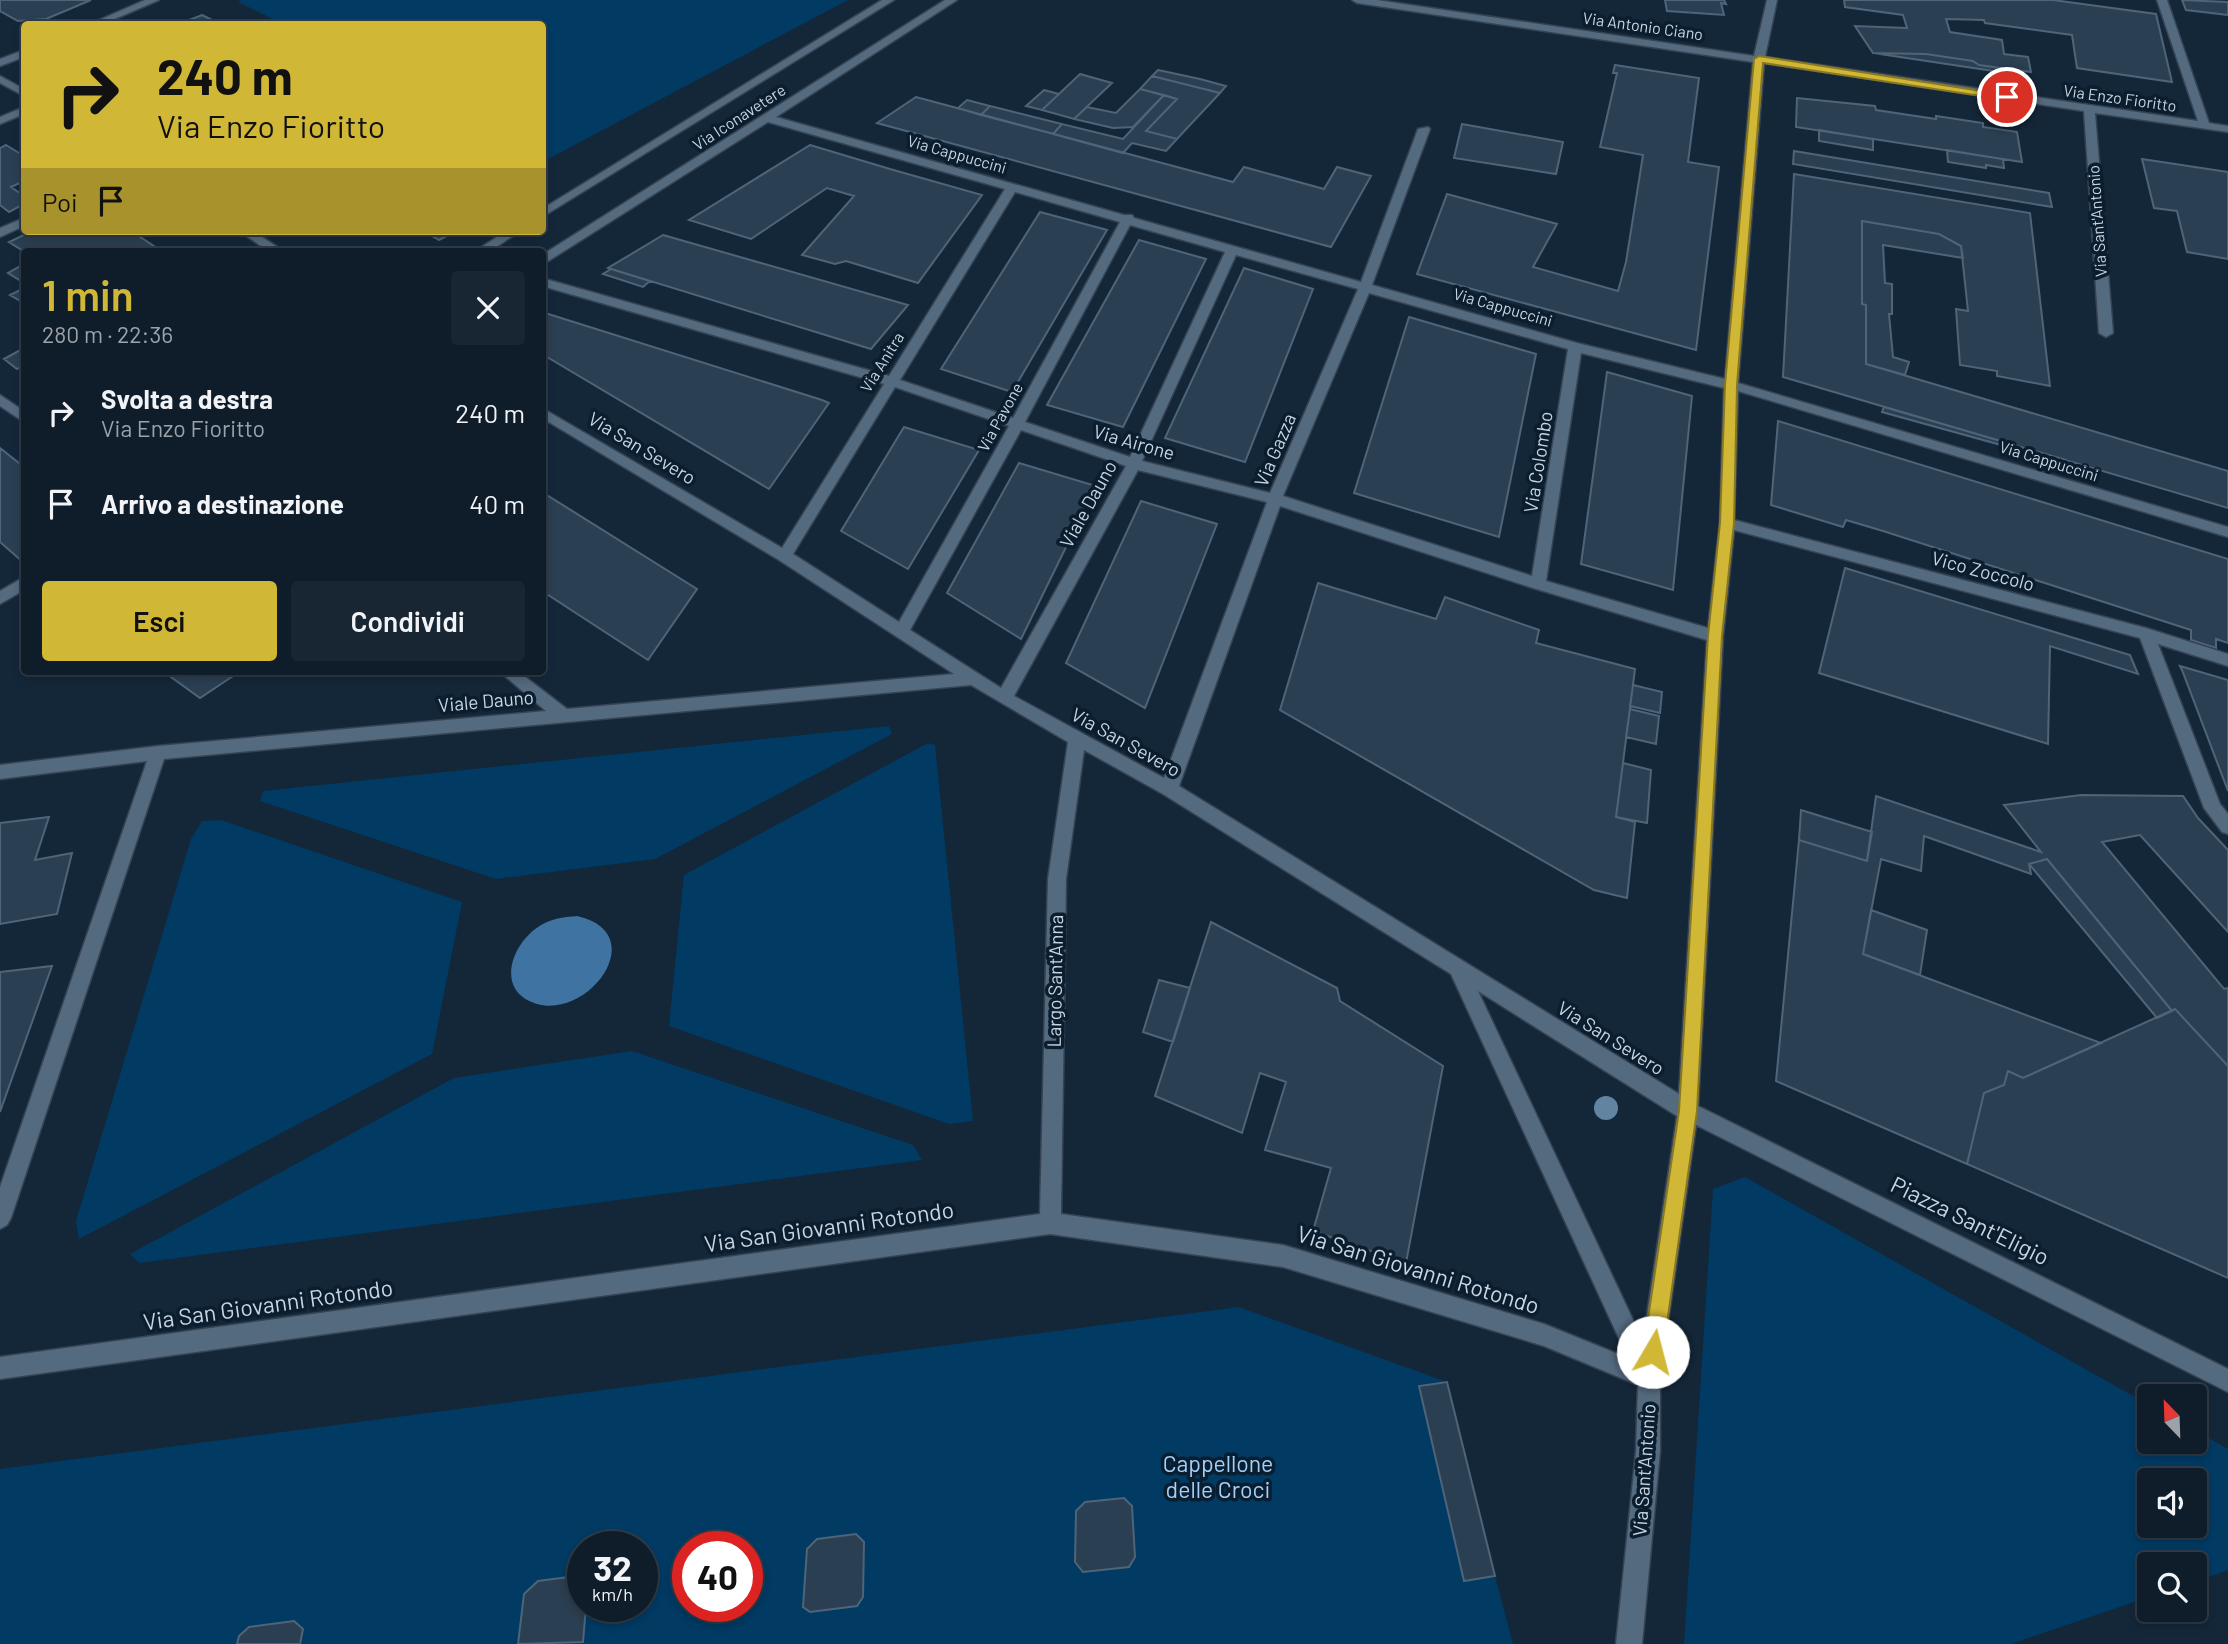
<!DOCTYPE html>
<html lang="it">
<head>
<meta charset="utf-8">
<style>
	:root { --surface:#0f1d2b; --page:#182633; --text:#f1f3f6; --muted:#9ba2a9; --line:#2f3b47; --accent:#d1b736 }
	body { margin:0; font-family:Barlow,sans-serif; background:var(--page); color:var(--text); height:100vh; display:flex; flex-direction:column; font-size:26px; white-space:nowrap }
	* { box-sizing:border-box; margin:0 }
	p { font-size:23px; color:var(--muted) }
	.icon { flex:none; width:38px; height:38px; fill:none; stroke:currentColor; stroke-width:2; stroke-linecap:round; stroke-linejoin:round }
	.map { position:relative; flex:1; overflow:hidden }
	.side { position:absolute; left:21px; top:248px; width:525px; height:427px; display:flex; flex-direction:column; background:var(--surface); border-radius:7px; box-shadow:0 4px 10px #0003,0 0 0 2px var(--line) }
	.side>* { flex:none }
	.guide { position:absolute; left:21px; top:21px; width:525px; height:214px; border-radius:7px; box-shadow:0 4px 10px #0003,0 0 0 2px var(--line); background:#d1b736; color:#111; overflow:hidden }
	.needle { width:46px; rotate:337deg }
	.buttons { position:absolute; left:2137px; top:1384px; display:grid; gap:14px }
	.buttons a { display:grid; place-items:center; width:70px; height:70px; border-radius:7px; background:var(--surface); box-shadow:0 4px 10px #0003,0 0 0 2px var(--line); font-size:35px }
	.speed { position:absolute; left:567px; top:1531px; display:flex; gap:14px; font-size:35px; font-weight:700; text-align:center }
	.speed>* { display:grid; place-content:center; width:91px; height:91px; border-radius:50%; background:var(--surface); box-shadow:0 4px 10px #0003,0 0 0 2px var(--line); line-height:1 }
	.speed small { font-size:18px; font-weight:400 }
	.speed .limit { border:10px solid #d22; background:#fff; color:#111 }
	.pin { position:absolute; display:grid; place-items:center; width:60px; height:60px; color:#fff; margin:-30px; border:4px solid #fff; border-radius:50%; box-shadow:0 2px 7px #0007 }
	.me { position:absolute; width:77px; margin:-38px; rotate:8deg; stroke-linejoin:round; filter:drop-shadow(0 0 5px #0008) }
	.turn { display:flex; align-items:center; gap:24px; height:147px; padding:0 21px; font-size:32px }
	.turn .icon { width:91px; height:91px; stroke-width:2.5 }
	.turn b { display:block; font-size:49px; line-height:60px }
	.then { display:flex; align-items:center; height:66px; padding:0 21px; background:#0003; gap:14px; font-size:26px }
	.round { display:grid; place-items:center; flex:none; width:74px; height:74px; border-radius:7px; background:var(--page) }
	.head { display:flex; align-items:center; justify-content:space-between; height:119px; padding:0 21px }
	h1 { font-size:42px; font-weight:600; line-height:52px; color:var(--accent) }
	.action { display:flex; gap:14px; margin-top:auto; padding:14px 21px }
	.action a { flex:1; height:80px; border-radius:7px; background:var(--accent); color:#111; font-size:28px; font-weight:600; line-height:80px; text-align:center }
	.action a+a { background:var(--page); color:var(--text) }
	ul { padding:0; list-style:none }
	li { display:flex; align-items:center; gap:21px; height:91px; padding:0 21px }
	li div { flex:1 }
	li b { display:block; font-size:26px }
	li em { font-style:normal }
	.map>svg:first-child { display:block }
</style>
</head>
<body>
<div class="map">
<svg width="2228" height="1644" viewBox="0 0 2228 1644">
	<rect width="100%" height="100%" fill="#142739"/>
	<path fill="#013a63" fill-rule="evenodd" d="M241,0H848L548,159L542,156V24H283L238,2Z
		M889,726L892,734L655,859L496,879L260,801L263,791Z
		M928,743L935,745L973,1121L949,1124L669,1026L684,875Z
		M221,820L462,902L432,1054L79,1239L76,1221L191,839L202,821Z
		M632,1051L913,1145L922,1160L139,1263L130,1254L454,1078Z
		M1745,1177L2149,1405V1442H2194L2195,1430L2228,1449V1570L2195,1582L2194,1564H2149V1597L2011,1644H1684L1713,1189ZM2194,1480V1526H2149V1480Z
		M1239,1307L1447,1382L1419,1386L1464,1581L1495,1576L1513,1644H0V1469ZM583,1547H642V1606H583ZM688,1547H747V1606H688Z"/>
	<path fill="#3e73a2" d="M577,916C652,933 590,1019 537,1004C492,991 513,938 545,923C555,918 566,917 577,916Z"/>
	<path fill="#2b3f52" stroke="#4e6478" stroke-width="2" d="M0,0H91L46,19L18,21L0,11Z
		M1665,0H1724L1726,4L1721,3L1724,15L1667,11Z
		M1844,0H2053L2156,14L2172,82L2077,68L2072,35L1985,23L1984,20L1946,19L1950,32L2002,40L2004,54L2028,57L2031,72L1979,65L1973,61L1926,54L1873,53L1855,26L1907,28L1903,15L1845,7Z
		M2182,0L2228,2V15L2186,10Z
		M202,15L220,24L184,22Z
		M1873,53L1926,54L1973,61L1979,65L2006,69L2007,73Z
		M1615,65L1699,78L1688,162L1719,167L1696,350L1417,274L1447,194L1557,224L1533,267L1618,291L1626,262L1643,155L1600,147L1617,73H1613Z
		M1158,70L1200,79L1226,86L1220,93L1152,76Z
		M1080,74L1112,83L1074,119L1042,110Z
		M1152,76L1220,93L1177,139L1146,131L1177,99L1140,89Z
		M1140,89L1164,95L1133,127L1113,128L1074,119L1087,107L1116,113Z
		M1044,90L1059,94L1042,110L1026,106Z
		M1164,95L1177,99L1146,131L1177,139L1166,151L1132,143L1123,153L1053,134L1062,124L1123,139Z
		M916,97L1233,182L1244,167L1324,189L1337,167L1371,176L1331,247L877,123Z
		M1797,98L1875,106L1876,110L1936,119V116L1983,123V127L2017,132L2022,162L1796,127Z
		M967,100L990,106L981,115L958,108Z
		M990,106L1062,124L1053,134L981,115Z
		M1462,124L1563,142L1556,174L1454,158Z
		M1819,130L1873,139V150L1819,141Z
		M6,145L24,156V181L11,187L24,196V204L9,212L0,205V148Z
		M810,145L890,169L982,195L918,283L846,261L835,264L802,255L854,196L827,188L751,239L689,220Z
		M1947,150L2003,159L2004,168L1986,165V168L1948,162Z
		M1794,151L2049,193L2052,207L1793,164Z
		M2142,159L2228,172V259L2187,252L2177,211L2154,208Z
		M1794,174L2030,213L2050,386L1997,376V371L1960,365L1956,309L1968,311L1961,246L1939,234L1862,221V304L1866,305V364L2228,471V508L1783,377Z
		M1040,212L1107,230L1012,392L941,369Z
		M1862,221L1939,234L1961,246L1963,258L1883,245L1885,283L1892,284V314H1889L1893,357L1909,362L1905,375L1866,364V305L1862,304Z
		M32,231H131L163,252H25L9,242Z
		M424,231H456L439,240Z
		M663,235L908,305L871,349L608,268Z
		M1139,240L1206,259L1123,427L1047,405Z
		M24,264V283L8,273Z
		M1244,268L1313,289L1245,462L1165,438Z
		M611,269L650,281L643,287L603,274Z
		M24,288V303L10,295Z
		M542,312L822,400L829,403L769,489L542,354Z
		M1409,317L1536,354L1499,537L1354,493Z
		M24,348V365L17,369L4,359Z
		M1607,372L1692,396L1673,590L1581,564Z
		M1884,407L2066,460V463L1882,412Z
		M1778,421L2228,559V643L2216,639V648L2191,640V630L1883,531L1846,520L1843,527L1771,505Z
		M904,427L979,450L908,569L841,531Z
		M0,448L24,467V563L0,542Z
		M1019,463L1096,486L1021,639L947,593Z
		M542,492L697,589L648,660L542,591Z
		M1141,501L1217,524L1145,708L1066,663Z
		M1845,568L2130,655L2138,674L2050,646L2048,744L1819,673Z
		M1318,583L1436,619L1445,597L1539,630L1536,643L1635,669L1616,817L1635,822L1627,898L1594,890L1280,710Z
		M2180,666L2228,680V791L2182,670Z
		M164,672H239L200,698Z
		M1633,685L1662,692L1660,713L1630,706Z
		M1630,709L1659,716L1656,744L1626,737Z
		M1623,763L1651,770L1647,823L1616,817Z
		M2081,795L2183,796L2198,818L2228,850V932L2140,835L2102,842L2224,989L2228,988V1066L2175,1009L2172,1011L2047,859L2029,864L2031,874L1924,836L1921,871L1881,859L1863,954L2101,1043L2023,1078L2008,1071L2004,1085L1984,1093L1967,1164L1776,1081L1799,840L1867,861L1876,796L2041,852L2004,805Z
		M1801,810L1872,832L1867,861L1799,840Z
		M49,817L35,860L72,853L57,914L0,924V823Z
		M2047,859L2172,1011L2157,1018L2029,864Z
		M1871,910L1927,930L1920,975L1863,954Z
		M1211,922L1337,988L1340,1001L1443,1066L1406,1263L1313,1231L1331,1168L1265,1150L1286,1082L1260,1073L1242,1133L1155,1096Z
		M52,966L0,1112V972Z
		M1159,980L1190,988L1173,1042L1143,1032Z
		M2175,1009L2228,1066V1278L1967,1164L1984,1093L2004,1085L2008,1071L2023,1078Z
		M1447,1382L1495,1576L1464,1581L1419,1386Z
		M1124,1498L1132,1506L1135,1557L1129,1567L1083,1572L1075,1562L1076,1511L1085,1502Z
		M856,1534L864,1542L863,1597L857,1606L810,1612L803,1607L807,1549L817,1539Z
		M576,1576L583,1580V1606H586L583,1642L518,1644L524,1594L538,1581Z
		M294,1621L303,1629L300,1644H237L239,1636L249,1627Z"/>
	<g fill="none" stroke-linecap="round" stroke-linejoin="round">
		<defs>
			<path id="minor" d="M145,0H159L103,24H90Z
				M882,0H894L542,217V209Z
				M945,0H957L776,117L1124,215H1132L1134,218L1361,282L1418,129L1428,127L1430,129L1372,285L1577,343L1725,379L1753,62L1357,3L1352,0H1377L1754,56L1767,0H1777L1765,57L2198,121L2157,0H2167L2209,123L2228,126V132L2095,113L2113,333L2106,337L2099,333L2084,111L1764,63L1738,383L2228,527V537L1738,391L1734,520L2146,628L2228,654V666L2158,644L2220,804L2228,814V834L2222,832L2204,808L2140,638L1734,530L1723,636L1698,1106L2228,1369V1392L1696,1125L1660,1378V1451L1642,1644H1616L1636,1451L1638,1385L1544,1346L1283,1267L1050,1234L0,1379V1357L1040,1214L1048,879L1068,742L971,685L164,759L11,1218L7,1225L0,1229V1187L147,761L0,779V765L158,746L546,711L500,672H519L567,709L954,674L779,560L542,418V408L782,548L884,384L542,286V278L889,376L1005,189L768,122L542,265V255ZM1015,192L1120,222L1013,418L900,380ZM1130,225L1225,252L1130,457L1025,422ZM1236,255L1358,289L1270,493L1142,461ZM1369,293L1568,349L1532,576L1283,496ZM1581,353L1724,388L1720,523L1708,628L1546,581ZM895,387L1009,426L899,622L793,554ZM1021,430L1126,466L1001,688L910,630ZM1138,470L1267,502L1164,778L1014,696ZM1280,506L1533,588L1707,640L1679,1094L1179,786ZM1084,750L1163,794L1451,974L1628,1358L1544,1324L1283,1245L1061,1214L1066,879ZM1478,991L1677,1116L1643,1341Z
				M24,50V57L0,66V59Z
				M0,76L24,89V96L0,83Z
				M24,107V114L0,124V117Z
				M24,218V226L0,237V228Z
				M239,231H253L285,252H270Z
				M506,231H520L489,252H474Z
				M0,395L24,411V422L0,406Z
				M24,577V590L0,604V591Z"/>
		</defs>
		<use href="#minor" stroke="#354352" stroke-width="3"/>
		<use href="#minor" fill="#546a7f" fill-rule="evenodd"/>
	</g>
	<circle fill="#6383a2" cx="1606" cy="1108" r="12"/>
	<path fill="#d1b736" stroke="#887723" stroke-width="2" d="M1759,56L2007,95L2011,97L2007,100L1763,63L1737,385L1734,523L1722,636L1697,1111L1663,1352L1660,1359L1653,1362L1646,1359L1643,1352L1679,1111L1708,636L1720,523L1725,385L1754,59Z"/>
	<g text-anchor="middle" stroke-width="7" stroke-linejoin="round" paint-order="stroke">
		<g font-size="16" fill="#c9d5e1" stroke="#0a1e2f">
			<text transform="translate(1643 26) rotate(8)" y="6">Via Antonio Ciano</text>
			<text transform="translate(2120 98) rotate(8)" y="6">Via Enzo Fioritto</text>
			<text transform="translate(739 117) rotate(-33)" y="6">Via Iconavetere</text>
			<text transform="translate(957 154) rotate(16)" y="6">Via Cappuccini</text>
			<text transform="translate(2097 221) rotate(-94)" y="6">Via Sant'Antonio</text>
			<text transform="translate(1503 307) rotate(16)" y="6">Via Cappuccini</text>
			<text transform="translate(882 362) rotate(-58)" y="6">Via Anitra</text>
			<text transform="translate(1000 417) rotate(-61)" y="6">Via Pavone</text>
			<text transform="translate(2049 461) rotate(17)" y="6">Via Cappuccini</text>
		</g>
		<g font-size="19" fill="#c9d5e1" stroke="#0a1e2f">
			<text transform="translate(1134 442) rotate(16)" y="7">Via Airone</text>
			<text transform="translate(642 448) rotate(31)" y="7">Via San Severo</text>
			<text transform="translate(1275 450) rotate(-67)" y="7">Via Gazza</text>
			<text transform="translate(1538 462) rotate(-81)" y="7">Via Colombo</text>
			<text transform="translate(1088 504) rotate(-61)" y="7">Viale Dauno</text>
			<text transform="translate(1983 571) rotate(15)" y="7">Vico Zoccolo</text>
			<text transform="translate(486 701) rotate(-5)" y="7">Viale Dauno</text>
			<text transform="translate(1126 742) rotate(29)" y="7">Via San Severo</text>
			<text transform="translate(1055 981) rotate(-89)" y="7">Largo Sant'Anna</text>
			<text transform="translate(1611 1038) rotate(32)" y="7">Via San Severo</text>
			<text transform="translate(1644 1470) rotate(-86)" y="7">Via Sant'Antonio</text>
		</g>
		<g font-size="23" fill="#c9d5e1" stroke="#0a1e2f">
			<text transform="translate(1970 1221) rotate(26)" y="8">Piazza Sant'Eligio</text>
			<text transform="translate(829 1227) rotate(-8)" y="8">Via San Giovanni Rotondo</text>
			<text transform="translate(1418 1270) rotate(17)" y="8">Via San Giovanni Rotondo</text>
			<text transform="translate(268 1305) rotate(-8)" y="8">Via San Giovanni Rotondo</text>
		</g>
		<g font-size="23" fill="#a3cff8" stroke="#0a1e2f">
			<text x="1218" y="1472">Cappellone<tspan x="1218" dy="26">delle Croci</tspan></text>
		</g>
	</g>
</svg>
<div class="buttons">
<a><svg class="needle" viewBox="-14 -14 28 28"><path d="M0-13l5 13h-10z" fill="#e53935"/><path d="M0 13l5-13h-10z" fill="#9ba2a9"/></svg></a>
<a><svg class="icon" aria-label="sound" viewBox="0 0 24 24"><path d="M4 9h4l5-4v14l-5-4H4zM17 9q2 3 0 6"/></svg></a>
<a><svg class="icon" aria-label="search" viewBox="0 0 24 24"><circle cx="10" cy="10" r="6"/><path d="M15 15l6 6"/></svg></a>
</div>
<div class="speed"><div>32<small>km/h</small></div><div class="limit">40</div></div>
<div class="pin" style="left:2007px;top:97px;background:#d93025"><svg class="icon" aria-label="arrive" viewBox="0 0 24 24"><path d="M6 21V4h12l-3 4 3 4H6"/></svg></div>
<svg class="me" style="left:1653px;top:1352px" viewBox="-20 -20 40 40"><circle r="19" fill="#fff"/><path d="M0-13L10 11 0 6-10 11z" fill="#d1b736"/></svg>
<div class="guide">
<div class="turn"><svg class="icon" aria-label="right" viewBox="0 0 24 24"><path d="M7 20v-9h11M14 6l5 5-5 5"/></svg><div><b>240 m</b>Via Enzo Fioritto</div></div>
<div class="then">Poi<svg class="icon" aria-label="arrive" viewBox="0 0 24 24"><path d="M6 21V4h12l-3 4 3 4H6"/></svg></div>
</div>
<section class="side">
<div class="head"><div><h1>1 min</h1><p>280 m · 22:36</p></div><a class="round"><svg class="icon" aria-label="close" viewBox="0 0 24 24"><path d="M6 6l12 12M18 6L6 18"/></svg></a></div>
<ul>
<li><svg class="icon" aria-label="right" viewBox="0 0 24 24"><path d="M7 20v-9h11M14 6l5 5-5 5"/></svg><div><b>Svolta a destra</b><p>Via Enzo Fioritto</p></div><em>240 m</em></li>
<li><svg class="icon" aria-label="arrive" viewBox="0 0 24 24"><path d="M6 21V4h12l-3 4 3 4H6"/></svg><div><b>Arrivo a destinazione</b></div><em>40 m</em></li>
</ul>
<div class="action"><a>Esci</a><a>Condividi</a></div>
</section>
</div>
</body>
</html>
